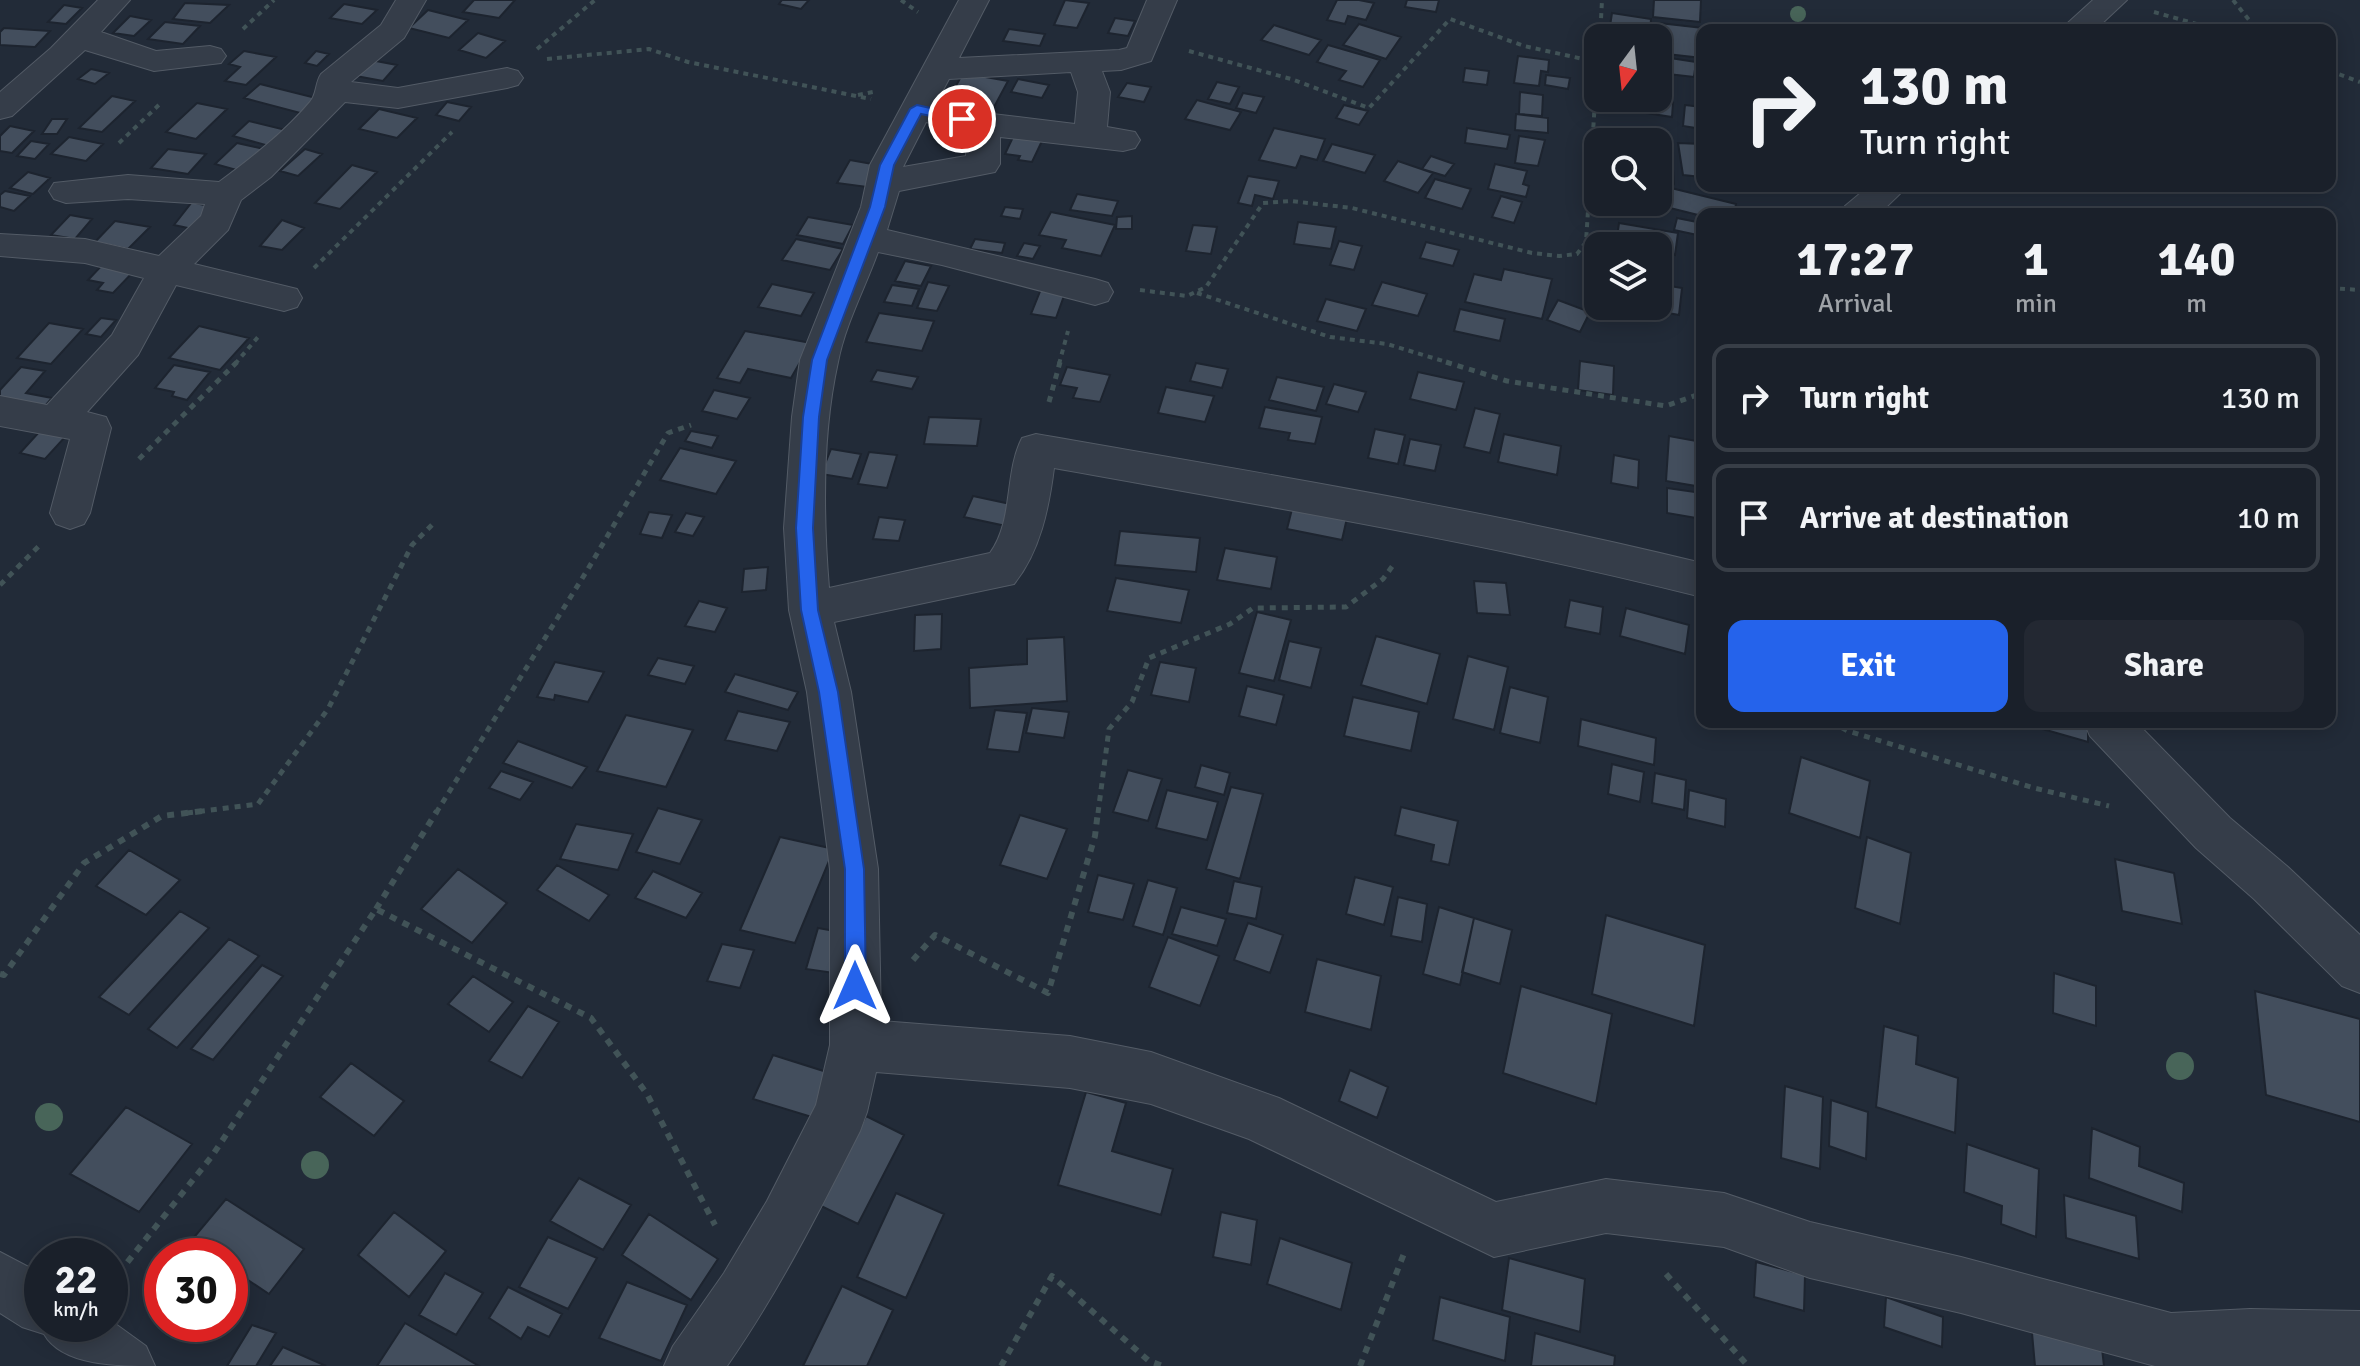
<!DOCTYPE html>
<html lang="en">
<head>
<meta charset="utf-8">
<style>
	:root { --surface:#1a202a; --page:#232832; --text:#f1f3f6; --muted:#9fa3a8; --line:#383e47; --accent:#2563eb }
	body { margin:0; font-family:Signika,sans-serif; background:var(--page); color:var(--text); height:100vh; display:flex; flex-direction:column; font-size:30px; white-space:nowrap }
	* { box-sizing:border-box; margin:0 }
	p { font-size:26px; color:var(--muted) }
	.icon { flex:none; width:44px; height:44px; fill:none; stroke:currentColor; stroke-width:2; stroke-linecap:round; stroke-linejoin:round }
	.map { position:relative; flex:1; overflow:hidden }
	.drawer { position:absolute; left:1696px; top:208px; width:640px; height:520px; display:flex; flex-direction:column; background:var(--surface); border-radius:16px; box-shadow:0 4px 20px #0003,0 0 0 2px var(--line) }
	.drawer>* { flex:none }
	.guide { position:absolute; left:1696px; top:24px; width:640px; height:168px; border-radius:16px; box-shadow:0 4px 20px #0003,0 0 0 2px var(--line); background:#1a202a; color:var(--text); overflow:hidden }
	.needle { width:52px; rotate:195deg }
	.fabs { position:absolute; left:1584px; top:24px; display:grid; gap:16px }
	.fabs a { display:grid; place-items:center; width:88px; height:88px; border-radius:16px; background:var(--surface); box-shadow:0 4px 20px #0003,0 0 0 2px var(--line); font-size:40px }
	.speed { position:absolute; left:24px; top:1238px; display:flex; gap:16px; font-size:40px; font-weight:700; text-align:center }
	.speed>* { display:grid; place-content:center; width:104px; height:104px; border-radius:50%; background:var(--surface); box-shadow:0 4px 20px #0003,0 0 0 2px var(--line); line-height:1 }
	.speed small { font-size:20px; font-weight:400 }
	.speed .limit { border:12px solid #d22; background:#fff; color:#111 }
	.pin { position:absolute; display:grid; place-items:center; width:68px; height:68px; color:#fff; margin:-34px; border:4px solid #fff; border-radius:50%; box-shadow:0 2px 8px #0007 }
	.me { position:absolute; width:88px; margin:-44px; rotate:0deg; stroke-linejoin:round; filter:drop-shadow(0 0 6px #0008) }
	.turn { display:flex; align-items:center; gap:28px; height:168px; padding:0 32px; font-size:36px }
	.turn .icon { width:104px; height:104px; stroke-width:2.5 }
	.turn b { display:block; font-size:56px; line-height:68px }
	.eta { display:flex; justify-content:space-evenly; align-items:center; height:136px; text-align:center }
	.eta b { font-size:48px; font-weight:700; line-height:56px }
	.primary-button { display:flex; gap:16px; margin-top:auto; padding:16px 32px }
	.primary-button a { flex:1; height:92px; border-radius:16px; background:var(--accent); color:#fff; font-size:32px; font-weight:700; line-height:92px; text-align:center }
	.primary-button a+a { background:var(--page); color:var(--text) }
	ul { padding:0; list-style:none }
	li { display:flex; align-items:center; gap:24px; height:108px; margin:0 16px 12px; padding:0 16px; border:4px solid var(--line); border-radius:16px }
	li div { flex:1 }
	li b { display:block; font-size:30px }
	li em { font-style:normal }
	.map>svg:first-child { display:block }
</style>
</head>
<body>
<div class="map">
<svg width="2360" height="1366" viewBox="0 0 2360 1366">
	<rect width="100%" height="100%" fill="#222b38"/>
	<path fill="#434e5d" stroke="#1d242f" stroke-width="2" d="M474,0H515L499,18L463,12Z
		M782,0H809L801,9L779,4Z
		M1065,0L1089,3L1077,28L1054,25Z
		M1337,0H1359L1374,3L1366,20L1348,16L1345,24L1327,20Z
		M1407,0H1439L1436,12L1405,7Z
		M1654,0H1701L1700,22L1653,17Z
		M185,3L229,5L210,23L173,19Z
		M344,4L377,10L362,24L330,18Z
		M64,5L82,8L66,24L48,22Z
		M428,10L468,20L449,38L409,28Z
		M1612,13L1651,19L1650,33L1610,26Z
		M130,16L151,20L134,36L113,33Z
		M1115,18L1135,21L1128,36L1108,33Z
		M165,22L200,26L183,44L148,39Z
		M1659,23L1703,28L1702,58L1658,53Z
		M1359,24L1401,37L1386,59L1343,45Z
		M1274,25L1321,40L1309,55L1261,40Z
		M4,28L50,31L35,47L0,45V32Z
		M1009,29L1045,34L1040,46L1003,41Z
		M478,33L505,41L486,58L459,50Z
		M1328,45L1380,60L1363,87L1339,80L1346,71L1317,62Z
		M244,51L276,57L246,85L225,81L240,67L229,64Z
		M316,51L329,54L317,66L305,63Z
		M1518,56L1549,60L1548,72L1541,71L1539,86L1514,83Z
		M360,58L397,65L383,81L345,74Z
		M1670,58L1696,62L1694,77L1668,74Z
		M1465,68L1489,71L1487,85L1463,82Z
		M91,69L109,73L95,84L78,79Z
		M963,73L1008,81L993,109L947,102Z
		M1546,75L1570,78L1568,89L1545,85Z
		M1018,79L1049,85L1042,98L1011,92Z
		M1217,82L1239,87L1230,104L1208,99Z
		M1127,83L1151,87L1144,102L1118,97Z
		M260,84L320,99L304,114L244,98Z
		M1520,92L1543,95L1542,116L1519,114Z
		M1243,93L1264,97L1256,113L1236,108Z
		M112,96L135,101L102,132L79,128Z
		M1616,98L1673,103L1672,117L1614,108Z
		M1197,100L1241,112L1230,130L1185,119Z
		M447,102L471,107L459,121L436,115Z
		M197,103L227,109L196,139L166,132Z
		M1344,105L1368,111L1359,125L1336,118Z
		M1685,105L1702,107V129L1683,126Z
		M379,109L417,118L397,138L359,129Z
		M1516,114L1548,118V133L1515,130Z
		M52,119H67L57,134H42Z
		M249,121L286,130L269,146L233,136Z
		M10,126L34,131L12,153L0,151V136Z
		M1274,128L1325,139L1317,160L1301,156L1296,168L1259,160Z
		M1467,128L1510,135L1507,149L1465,143Z
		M948,129L962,132L952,148L938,144Z
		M1519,136L1545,140L1538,166L1515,163Z
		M69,137L103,144L86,161L51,154Z
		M1013,137L1042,141L1032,162L1018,160L1020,156L1005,154Z
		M31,141L49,144L35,159L17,156Z
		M237,143L264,149L240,171L215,164Z
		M1678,143L1702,144V177L1683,175Z
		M1332,144L1375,155L1365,173L1323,161Z
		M168,149L206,154L188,174L151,168Z
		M305,149L322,154L298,176L280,171Z
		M1431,156L1454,164L1445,176L1422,169Z
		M850,160L878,165L867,187L837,183Z
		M1398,161L1433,173L1418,193L1384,181Z
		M1495,164L1527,171L1523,184L1529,186L1526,197L1488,189Z
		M352,165L377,172L340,209L315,203Z
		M1658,168L1673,170L1674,184L1658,182Z
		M28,172L50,178L33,194L10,188Z
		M1248,176L1279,181L1273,199L1255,195L1252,206L1238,203Z
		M1435,179L1471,189L1462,209L1425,198Z
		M1671,188L1736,204L1734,214L1702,216L1666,207Z
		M5,191L30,196L14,211L0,207V195Z
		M1077,194L1118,201L1112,216L1070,210Z
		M1501,196L1522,202L1514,223L1492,217Z
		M192,202L212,207L197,230L174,225Z
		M1005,207L1023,209L1020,219L1001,216Z
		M1051,212L1115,225L1101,256L1062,248L1066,240L1039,235Z
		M70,215L92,219L75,239L51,235Z
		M1132,216V229H1116L1117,217Z
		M808,217L853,225L843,244L797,235Z
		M1677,218L1702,223V236L1674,230Z
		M282,220L304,228L282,250L260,246Z
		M115,221L150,227L128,249L95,242Z
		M1298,222L1336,227L1331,249L1294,244Z
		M1619,223L1678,233L1675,255L1658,252V246L1616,244Z
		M1193,225L1217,227L1211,254L1186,251Z
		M796,239L843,249L830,270L782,260Z
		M975,239L1005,243L1002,253L970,249Z
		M1339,241L1362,246L1354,270L1330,265Z
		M1426,242L1459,250L1453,266L1420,258Z
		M1024,243L1040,246L1033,259L1017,256Z
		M905,261L931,266L921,286L895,281Z
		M104,263L136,269L113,293L97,290L103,283L88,280Z
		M1504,269L1552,279L1542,319L1465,302L1474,274L1501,280Z
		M928,282L949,286L937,311L917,308Z
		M1382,282L1427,294L1418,316L1372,305Z
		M772,284L814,293L801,316L758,307Z
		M1658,284L1682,288L1679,315L1631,306H1658Z
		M892,285L919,289L912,306L884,302Z
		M1041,289L1065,293L1056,318L1031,314Z
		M1326,299L1366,309L1357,331L1317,321Z
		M1558,300L1590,312L1580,332L1547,320Z
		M1460,309L1505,319L1500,341L1454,331Z
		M879,313L934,321L922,351L866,342Z
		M101,318L116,320L101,337L86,334Z
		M49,323L83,329L51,364L17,358Z
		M199,326L249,338L220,370L169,358Z
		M745,331L811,343L791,378L748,369L740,383L717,378Z
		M1580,361L1614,366L1613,395L1578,390Z
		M1196,363L1228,369L1222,388L1190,381Z
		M174,365L210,372L187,400L172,396L174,392L155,388Z
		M21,367L45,371L26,393L52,398L38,414L0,406V390Z
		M1067,367L1110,375L1100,402L1073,398L1077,388L1060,385Z
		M877,370L918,377L912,389L871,381Z
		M1418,372L1464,382L1456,410L1410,399Z
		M1277,377L1324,387L1316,411L1269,400Z
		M1334,384L1366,392L1358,412L1326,404Z
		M1166,387L1214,396L1205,422L1158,413Z
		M714,390L750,398L737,419L702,411Z
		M1265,407L1322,417L1315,444L1288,440L1290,433L1259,428Z
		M1475,408L1500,414L1490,453L1464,447Z
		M929,417L981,419L977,446L924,444Z
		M1375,429L1405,435L1398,464L1368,458Z
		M40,431L66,436L45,459L20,453Z
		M691,431L718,436L712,448L685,441Z
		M1504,434L1561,446L1557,475L1498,462Z
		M1669,436L1702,442V487L1666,481Z
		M1410,439L1441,445L1435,471L1404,465Z
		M680,448L736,461L716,494L660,480Z
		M831,449L861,454L852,479L821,474Z
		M869,452L897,455L887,488L858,484Z
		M1614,455L1639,460L1638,488L1611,483Z
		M1667,488L1702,493V519L1667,513Z
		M973,496L1015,505L1006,526L964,517Z
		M1292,509L1347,518L1342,540L1287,529Z
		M649,512L672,515L662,538L640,534Z
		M686,513L704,517L693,536L675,532Z
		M879,517L905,520L899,541L873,539Z
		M1120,531L1200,538L1196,572L1115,565Z
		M1225,548L1277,557L1271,589L1217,580Z
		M768,567L766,590L742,592L744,569Z
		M1116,578L1189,590L1181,623L1107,611Z
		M1474,581L1506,583L1510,615L1477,613Z
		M1570,600L1603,607L1600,634L1565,627Z
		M699,601L727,608L715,632L685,626Z
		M1626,608L1689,625L1685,654L1620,636Z
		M1257,612L1291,620L1274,681L1239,673Z
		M942,614L941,649L914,651L915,615Z
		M1376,636L1440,654L1427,704L1361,685Z
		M1064,637L1067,701L970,708L969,668L1027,664V639Z
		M1289,641L1321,648L1311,688L1279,680Z
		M1468,656L1508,667L1494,730L1453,719Z
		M658,658L694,666L685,684L648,675Z
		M555,662L604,672L588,702L555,695L554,700L537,697Z
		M1160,662L1196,668L1189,702L1151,695Z
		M735,674L798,692L788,710L725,692Z
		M1247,686L1284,695L1276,725L1239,716Z
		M1510,687L1548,697L1540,743L1500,733Z
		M1353,697L1419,712L1411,751L1344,736Z
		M1032,708L1069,712L1064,738L1026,733Z
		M995,710L1027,713L1019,752L987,749Z
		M738,711L790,722L777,751L725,740Z
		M626,715L693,730L666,787L597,771Z
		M1581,719L1656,738L1654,765L1578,746Z
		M2040,722H2088V742L2039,728Z
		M518,741L587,767L572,788L503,763Z
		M1801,757L1870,781L1860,838L1789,813Z
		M1612,764L1644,772L1640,802L1608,794Z
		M1201,765L1230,773L1224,795L1195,787Z
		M1128,770L1162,779L1148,821L1113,812Z
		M501,771L533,782L520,800L489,788Z
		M1655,773L1686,780L1684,810L1652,803Z
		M1231,787L1263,794L1240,879L1206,869Z
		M1167,790L1218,802L1207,840L1156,828Z
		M1689,790L1726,799L1725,827L1687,818Z
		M1401,807L1458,821L1449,865L1431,861L1434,845L1395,835Z
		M658,808L702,820L680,864L636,852Z
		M1020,815L1067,829L1047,879L1000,865Z
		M576,824L633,834L618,870L560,859Z
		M780,837L834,849L795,943L740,930Z
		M1867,837L1911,853L1900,924L1855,908Z
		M129,850L180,880L146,915L96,886Z
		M2115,859L2174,873L2182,924L2122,911Z
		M557,865L609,895L589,921L537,890Z
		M458,869L507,903L472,943L421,909Z
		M653,871L702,893L686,918L635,898Z
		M1098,875L1134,884L1123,920L1088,912Z
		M1355,877L1393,887L1384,925L1346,914Z
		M1148,880L1177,888L1163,935L1133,926Z
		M1234,881L1262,887L1256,919L1227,913Z
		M1398,897L1427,904L1422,942L1391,936Z
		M1181,907L1226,919L1217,946L1172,934Z
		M1439,907L1474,918L1460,985L1423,974Z
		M180,911L209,928L129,1015L99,997Z
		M1606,915L1705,945L1694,1026L1592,994Z
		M1474,918L1512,930L1500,984L1462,972Z
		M1248,923L1283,935L1270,973L1234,960Z
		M818,928L846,933L834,973L806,969Z
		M1168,937L1219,956L1200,1006L1149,987Z
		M229,939L259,956L177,1048L148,1029Z
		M722,944L754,950L740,988L707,981Z
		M1317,959L1381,976L1371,1030L1305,1012Z
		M262,965L283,976L213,1060L191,1049Z
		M2054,973L2096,986V1026L2053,1013Z
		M473,976L513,1002L489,1032L448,1004Z
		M1521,986L1612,1014L1596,1104L1503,1073Z
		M2255,991L2360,1019V1122L2266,1095Z
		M528,1006L559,1022L522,1078L489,1061Z
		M1884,1026L1918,1036L1916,1064L1958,1078L1955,1133L1876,1107Z
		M773,1055L833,1074L815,1118L753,1099Z
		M351,1063L404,1101L374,1136L320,1097Z
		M1350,1070L1388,1087L1377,1118L1339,1101Z
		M1785,1086L1823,1097L1820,1169L1781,1158Z
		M1086,1092L1126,1103L1112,1151L1173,1169L1161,1215L1058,1185Z
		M1831,1100L1868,1112L1866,1159L1829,1146Z
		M126,1107L192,1144L139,1212L70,1174Z
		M866,1116L904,1135L858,1224L819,1205Z
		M2092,1128L2140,1147L2139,1166L2184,1183L2182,1212L2089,1178Z
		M1967,1144L2039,1169L2036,1237L2001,1224L2002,1206L1964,1192Z
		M579,1178L631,1205L603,1250L550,1221Z
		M896,1193L944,1214L906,1298L857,1277Z
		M2064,1195L2136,1216L2139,1259L2066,1238Z
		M226,1199L304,1249L269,1294L230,1268V1256H211L190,1242Z
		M394,1212L446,1251L409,1297L358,1255Z
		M1221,1212L1257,1220L1251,1265L1213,1257Z
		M649,1214L718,1259L691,1300L622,1255Z
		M548,1237L597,1258L568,1309L519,1287Z
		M1280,1238L1352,1263L1341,1310L1267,1284Z
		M1509,1258L1585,1279L1580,1332L1502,1310Z
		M1756,1262L1805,1275L1804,1311L1754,1297Z
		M445,1273L483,1293L456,1335L419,1315Z
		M627,1282L687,1305L661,1361L599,1338Z
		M842,1286L893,1310L867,1366H803Z
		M508,1287L562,1314L549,1337L528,1327L521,1339L489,1318Z
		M1440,1297L1510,1317L1505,1361L1433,1340Z
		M1886,1297L1943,1317L1942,1347L1884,1327Z
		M2031,1322L2101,1340L2104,1366H2035Z
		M405,1323L479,1366H377Z
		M252,1325L276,1333L256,1366H227Z
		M1535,1333L1615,1356L1614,1366H1531Z
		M283,1347L326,1366H270Z"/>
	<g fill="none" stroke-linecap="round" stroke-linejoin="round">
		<defs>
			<path id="street" d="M98,0H130L101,32L156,51L210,46L221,49L226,56L221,63L154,71L85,50L12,116L0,119V92L51,48Z
				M396,0H426L404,38L351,82L398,88L507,68L518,71L523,78L518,85L507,88L398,108L345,102L271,177L241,200L228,230L194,264L297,289L302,298L297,307L284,311L176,285L138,355L87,412L106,417L111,428L90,513L84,524L70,529L56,524L50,513L70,439L0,426V396L47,405L112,335L144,278L85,263L0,256V234L85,239L159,256L201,216L205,204L128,199L66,203L54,199L49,191L54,183L128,175L219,182C250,159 285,132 310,102C317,94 315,83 321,74L381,25Z
				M959,0H989L959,58L1119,50L1127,48L1147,0H1177L1151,61L1121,70L1102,71L1110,92L1107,127L1135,132L1140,140L1135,148L1123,151L1000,137V164L995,172L899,191L887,230L1095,279L1108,283L1113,292L1108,301L1095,305L942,265L878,252C865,288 845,325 838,362C822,434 823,515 829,588L990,553C1014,520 1004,473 1022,438L1036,434C1259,473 1482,509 1702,563V597C1488,543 1271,507 1054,468C1049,508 1040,552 1014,584L834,622L851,692L878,869L881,1021L1070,1036L1151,1052L1279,1098L1496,1202L1606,1179L1724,1193L1810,1222L1961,1257L2171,1313L2250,1309L2360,1311V1366H2155L1961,1313L1810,1278L1724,1247L1606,1233L1494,1257L1249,1139L1151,1104L1070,1088L876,1072L867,1112L860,1131C819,1212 779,1291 727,1366H664L673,1346L724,1273L767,1201L816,1105L830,1045V869L807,692L789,610L784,528L792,417L800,360L861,207L870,165ZM1071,72L1078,92L1075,124L984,113L936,103L949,79ZM926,122L967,131L966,156L903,167Z
				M2093,0H2127L2095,30H2060Z
				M1869,186H1908L1879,214H1840L1845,206Z
				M2084,722H2136L2230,818L2288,867L2360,935V993L2342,986L2254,899L2196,848L2090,736Z
				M0,1252L42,1274V1324H110V1320L146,1346L155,1366C118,1366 62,1366 44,1334L22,1327L0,1313Z"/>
		</defs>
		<use href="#street" stroke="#535b66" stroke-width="2"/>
		<path stroke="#415357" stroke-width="4" stroke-dasharray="5 5" stroke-linecap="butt" d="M901,0L918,12
			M2233,0L2257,30
			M2154,12L2218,30
			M243,29L274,0
			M1600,38L1602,0
			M537,49L595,0
			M1189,51L1291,79L1369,108L1450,19L1524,46L1597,62
			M547,59L649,49L688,62L871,99
			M2330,71L2360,82
			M858,95L873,92
			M119,143L161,103
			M314,268L452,132
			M2330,288L2360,290
			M1140,290L1187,296L1206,287L1263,203L1291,201L1352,208L1532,253L1559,256L1577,254L1586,242L1598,54
			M1197,293L1330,337L1387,344L1453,364
			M235,364L258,337
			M1059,364L1068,331"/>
		<path stroke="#415357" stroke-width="5" stroke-dasharray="6 6" stroke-linecap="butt" d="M1446,362L1507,381L1666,406L1702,393
			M1049,402L1060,362
			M139,459L237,362
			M0,585L39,546
			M1831,722L1848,731L2034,788L2109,806
			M187,813L258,804L328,709L412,545L433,524
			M436,813L588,569L668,433L691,425
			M1098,813L1109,729L1132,702L1149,658L1230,624L1253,608L1346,607L1383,579L1394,564"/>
		<path stroke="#415357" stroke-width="6" stroke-dasharray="7 7" stroke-linecap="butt" d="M376,909L437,811
			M913,960L935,935L1048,993L1095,836L1098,811
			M0,974L4,975L84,863L162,816L203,811
			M1666,1274L1748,1366
			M110,1284L212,1156L376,909L591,1018L647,1094L715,1225
			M1001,1366L1052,1276L1149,1361L1163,1366
			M1360,1366L1405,1251"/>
		<use href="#street" fill="#353d49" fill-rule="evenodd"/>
	</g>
	<g fill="#486559">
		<circle cx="1798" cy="14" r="8"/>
		<circle cx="2180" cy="1066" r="14"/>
		<circle cx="49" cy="1117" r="14"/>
		<circle cx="315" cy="1165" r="14"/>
	</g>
	<path fill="#2563eb" stroke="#184099" stroke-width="2" d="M917,105L966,116L968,119L962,123L921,114L894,165L885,207L827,360L819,417L813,528L818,610L838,692L864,869L866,986L863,994L855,997L848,994L845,986V869L819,692L801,610L796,528L803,417L812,360L870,207L880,165L910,109Z"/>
</svg>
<div class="fabs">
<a><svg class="needle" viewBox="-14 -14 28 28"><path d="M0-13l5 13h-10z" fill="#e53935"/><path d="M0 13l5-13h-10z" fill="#9fa3a8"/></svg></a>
<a><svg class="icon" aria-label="search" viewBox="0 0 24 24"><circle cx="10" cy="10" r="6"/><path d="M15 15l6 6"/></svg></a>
<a><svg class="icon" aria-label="layers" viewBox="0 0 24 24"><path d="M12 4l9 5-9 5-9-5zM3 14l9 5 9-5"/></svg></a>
</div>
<div class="speed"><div>22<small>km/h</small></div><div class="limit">30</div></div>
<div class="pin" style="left:962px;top:119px;background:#d93025"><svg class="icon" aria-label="arrive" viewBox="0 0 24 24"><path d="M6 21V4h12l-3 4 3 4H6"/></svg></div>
<svg class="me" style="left:855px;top:986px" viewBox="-20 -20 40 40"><path d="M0-17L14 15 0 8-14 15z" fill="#2563eb" stroke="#fff" stroke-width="4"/></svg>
<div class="guide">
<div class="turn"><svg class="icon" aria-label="right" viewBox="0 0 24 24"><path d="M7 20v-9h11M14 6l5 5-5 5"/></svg><div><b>130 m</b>Turn right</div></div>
</div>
<section class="drawer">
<div class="eta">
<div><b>17:27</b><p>Arrival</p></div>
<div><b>1</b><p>min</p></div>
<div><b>140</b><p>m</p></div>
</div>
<ul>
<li><svg class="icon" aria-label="right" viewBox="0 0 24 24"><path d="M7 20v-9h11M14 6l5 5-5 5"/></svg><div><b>Turn right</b></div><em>130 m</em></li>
<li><svg class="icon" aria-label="arrive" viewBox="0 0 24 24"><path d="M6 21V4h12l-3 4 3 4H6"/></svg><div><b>Arrive at destination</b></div><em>10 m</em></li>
</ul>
<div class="primary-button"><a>Exit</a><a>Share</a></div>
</section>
</div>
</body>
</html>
